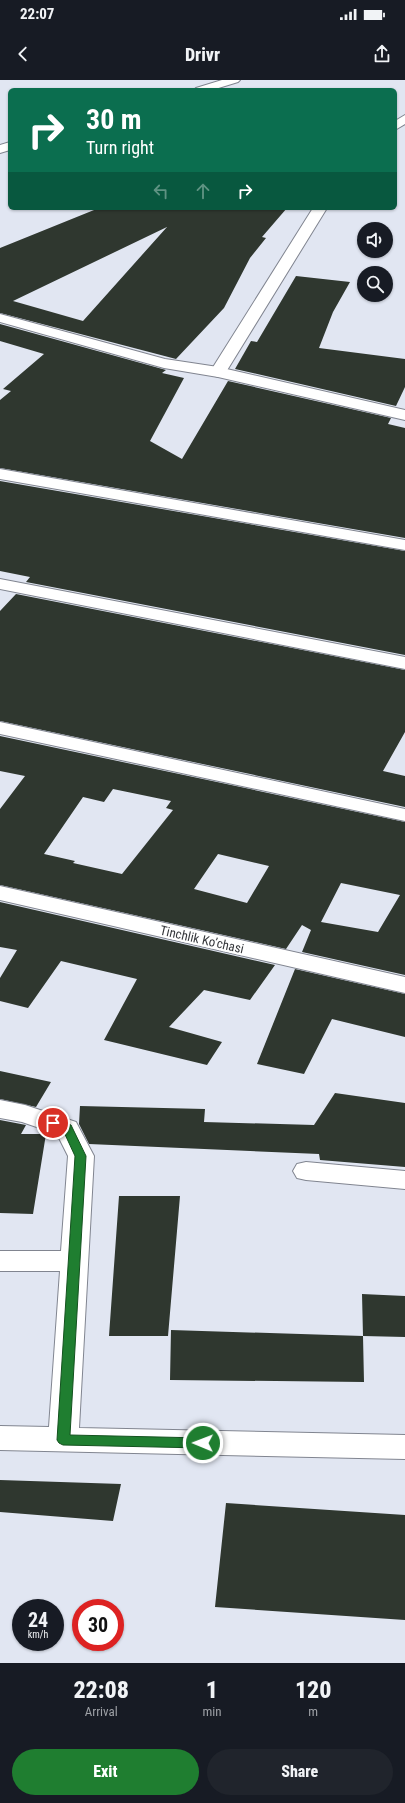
<!DOCTYPE html>
<html lang="en">
<head>
<meta charset="utf-8">
<style>
	:root { --surface:#171b24; --page:#20242c; --text:#f1f3f6; --muted:#9ea1a6; --accent:#1f7e30 }
	body { margin:0; font-family:"Roboto Condensed",sans-serif; background:var(--page); color:var(--text); height:100vh; display:flex; flex-direction:column; font-size:15px; white-space:nowrap }
	* { box-sizing:border-box; margin:0 }
	p { font-size:13px; color:var(--muted) }
	.icon { flex:none; width:22px; height:22px; fill:none; stroke:currentColor; stroke-width:2; stroke-linecap:round; stroke-linejoin:round }
	.map { position:relative; height:1583px; overflow:hidden }
	.details { display:flex; flex-direction:column; background:var(--surface); flex:1 }
	.details>* { flex:none }
	.top-card { position:absolute; left:8px; top:8px; width:389px; height:122px; border-radius:6px; box-shadow:0 1px 3px #0004; background:#0b6e4f; color:#fff; overflow:hidden }
	.controls { position:absolute; left:357px; top:142px; display:grid; gap:8px }
	.controls a { display:grid; place-items:center; width:36px; height:36px; border-radius:50%; background:var(--surface); box-shadow:0 1px 3px #0004; font-size:20px }
	.speed { position:absolute; left:12px; top:1519px; display:flex; gap:8px; font-size:20px; font-weight:700; text-align:center }
	.speed>* { display:grid; place-content:center; width:52px; height:52px; border-radius:50%; background:var(--surface); box-shadow:0 1px 3px #0004; line-height:1 }
	.speed small { font-size:10px; font-weight:400 }
	.speed .limit { border:6px solid #d22; background:#fff; color:#111 }
	.pin { position:absolute; display:grid; place-items:center; width:34px; height:34px; color:#fff; margin:-17px; border:2px solid #fff; border-radius:50%; box-shadow:0 1px 4px #0007 }
	.me { position:absolute; width:44px; margin:-22px; rotate:271deg; stroke-linejoin:round; filter:drop-shadow(0 0 3px #0008) }
	.turn { display:flex; align-items:center; gap:14px; height:84px; padding:0 12px; font-size:18px }
	.turn .icon { width:52px; height:52px; stroke-width:2.5 }
	.turn b { display:block; font-size:28px; line-height:34px }
	.lanes { display:flex; align-items:center; height:38px; padding:0 12px; background:#0003; justify-content:center; gap:20px; direction:ltr }
	.lanes .off { opacity:.35 }
	.eta { display:flex; justify-content:space-evenly; align-items:center; height:68px; text-align:center }
	.eta b { font-size:24px; font-weight:800; line-height:28px }
	.cta { display:flex; gap:8px; margin-top:auto; padding:8px 12px }
	.cta a { flex:1; height:46px; border-radius:24px; background:var(--accent); color:#fff; font-size:16px; font-weight:800; line-height:46px; text-align:center }
	.cta a+a { background:var(--page); color:var(--text) }
	.status { display:flex; justify-content:space-between; align-items:center; height:28px; padding:0 20px; background:var(--surface); direction:ltr }
	.status svg { height:11px; fill:currentColor }
	header { display:flex; justify-content:space-between; align-items:center; height:52px; padding:0 12px; background:var(--surface); font-size:18px; font-weight:800 }
	.map>svg:first-child { display:block }
</style>
</head>
<body>
<div class="status"><b>22:07</b><svg viewBox="0 0 49 12"><path d="M0 12V9h3v3zM5 12V6h3v6zM10 12V3h3v9zM15 12V0h3v12zM26 1h20v11H26zM47 4h2v5h-2z"/></svg></div>
<header><svg class="icon" aria-label="back" viewBox="0 0 24 24"><path d="M15 5l-7 7 7 7"/></svg>Drivr<svg class="icon" aria-label="share" viewBox="0 0 24 24"><path d="M12 15V3M7 8l5-5 5 5M5 13v7h14v-7"/></svg></header>
<div class="map">
<svg width="405" height="1583" viewBox="0 0 405 1583">
	<rect width="100%" height="100%" fill="#e1e6f2"/>
	<path fill="#2f372f" fill-rule="evenodd" d="M99,128H287L262,157L266,158L250,178L224,228L176,279L0,233V168ZM167,147L83,241L13,221Z
		M296,196L350,202L333,232L319,268L405,279V307L396,326L235,289L251,261L257,262Z
		M0,244L166,290L162,293L184,298L150,361L182,379L228,301L391,338L388,344L405,348V458L0,388V320L11,311L3,309L44,274L0,261Z
		M0,401L405,471V575L26,502L30,497L0,491Z
		M16,514L405,590V652L383,691L405,696V727L0,641V531Z
		M0,656L405,742V895L302,872L311,850L302,845L286,869L0,805V729L25,696L0,691ZM113,709L171,721L166,728L173,730L122,794L73,783L75,781L44,774L83,717L104,722ZM218,774L269,786L247,823L194,809ZM341,803L400,815L378,852L321,842Z
		M0,822L275,885L250,920L204,910L169,947L222,962L207,985L104,960L137,899L61,881L28,928L0,921V898L17,870L0,867Z
		M295,889L405,914V957L332,939L304,994L257,984Z
		M0,991L51,1002L36,1027L0,1019Z
		M335,1013L405,1023V1087L320,1080L319,1074L89,1064L79,1044L80,1026L205,1029L204,1042L314,1045Z
		M0,1040L26,1045L21,1054H46L33,1134L0,1133Z
		M119,1116H180L168,1256H109Z
		M362,1214L405,1216V1257L363,1256Z
		M171,1250L363,1256L364,1302L170,1300Z
		M0,1400L121,1404L113,1441L0,1432Z
		M226,1423L405,1435V1540L215,1527Z"/>
	<g fill="none" stroke-linecap="round" stroke-linejoin="round">
		<defs>
			<path id="street" d="M222,0H240L238,2L212,10H194L196,8Z
				M405,35V44L395,50V41Z
				M10,62V70L0,73V65Z
				M313,128H327L226,292L223,295L218,297L213,295L210,292Z
				M0,389L405,460V470L0,399Z
				M0,499L405,577V589L0,509Z
				M0,642L405,729V741L0,654Z
				M0,806L405,897V913L0,820Z
				M0,1020L25,1025L76,1042L94,1076L79,1348L405,1355V1379L0,1370V1346L49,1347L60,1191H0V1171H61L68,1076L57,1054L22,1042L0,1038Z
				M306,1082L405,1091V1109L306,1100L297,1098L293,1091L297,1084Z"/>
			<path id="secondary" d="M0,234L165,279L218,287L405,330V340L218,297L164,288L0,242Z"/>
		</defs>
		<use href="#street" stroke="#818590" stroke-width="2"/>
		<use href="#secondary" stroke="#818590" stroke-width="2"/>
		<use href="#street" fill="#fff" fill-rule="evenodd"/>
		<use href="#secondary" fill="#fff" fill-rule="evenodd"/>
	</g>
	<path fill="#1f7e30" stroke="#14521f" d="M53,1039L71,1045L86,1076L70,1355L203,1358L207,1359L209,1363L207,1366L203,1368L63,1365L59,1363L57,1360L75,1076L63,1050L50,1045L48,1043Z"/>
	<g text-anchor="middle" stroke-width="4" stroke-linejoin="round" paint-order="stroke">
		<g font-size="13" fill="#35373b" stroke="#fff">
			<text transform="translate(202 859) rotate(13)" y="5">Tinchlik Ko’chasi</text>
		</g>
	</g>
</svg>
<div class="controls">
<a><svg class="icon" aria-label="sound" viewBox="0 0 24 24"><path d="M4 9h4l5-4v14l-5-4H4zM17 9q2 3 0 6"/></svg></a>
<a><svg class="icon" aria-label="search" viewBox="0 0 24 24"><circle cx="10" cy="10" r="6"/><path d="M15 15l6 6"/></svg></a>
</div>
<div class="speed"><div>24<small>km/h</small></div><div class="limit">30</div></div>
<div class="pin" style="left:53px;top:1043px;background:#d93025"><svg class="icon" aria-label="arrive" viewBox="0 0 24 24"><path d="M6 21V4h12l-3 4 3 4H6"/></svg></div>
<svg class="me" style="left:203px;top:1363px" viewBox="-20 -20 40 40"><circle r="17" fill="#1f7e30" stroke="#fff" stroke-width="3"/><path d="M0-11L8 9 0 5-8 9z" fill="#fff"/></svg>
<div class="top-card">
<div class="turn"><svg class="icon" aria-label="right" viewBox="0 0 24 24"><path d="M7 20v-9h11M14 6l5 5-5 5"/></svg><div><b>30 m</b>Turn right</div></div>
<div class="lanes"><svg class="icon off" aria-label="left" viewBox="0 0 24 24"><path d="M17 20v-9H6M10 6l-5 5 5 5"/></svg><svg class="icon off" aria-label="ahead" viewBox="0 0 24 24"><path d="M12 20V5M6 11l6-6 6 6"/></svg><svg class="icon" aria-label="right" viewBox="0 0 24 24"><path d="M7 20v-9h11M14 6l5 5-5 5"/></svg></div>
</div>
</div>
<section class="details">
<div class="eta">
<div><b>22:08</b><p>Arrival</p></div>
<div><b>1</b><p>min</p></div>
<div><b>120</b><p>m</p></div>
</div>
<div class="cta"><a>Exit</a><a>Share</a></div>
</section>
</body>
</html>
